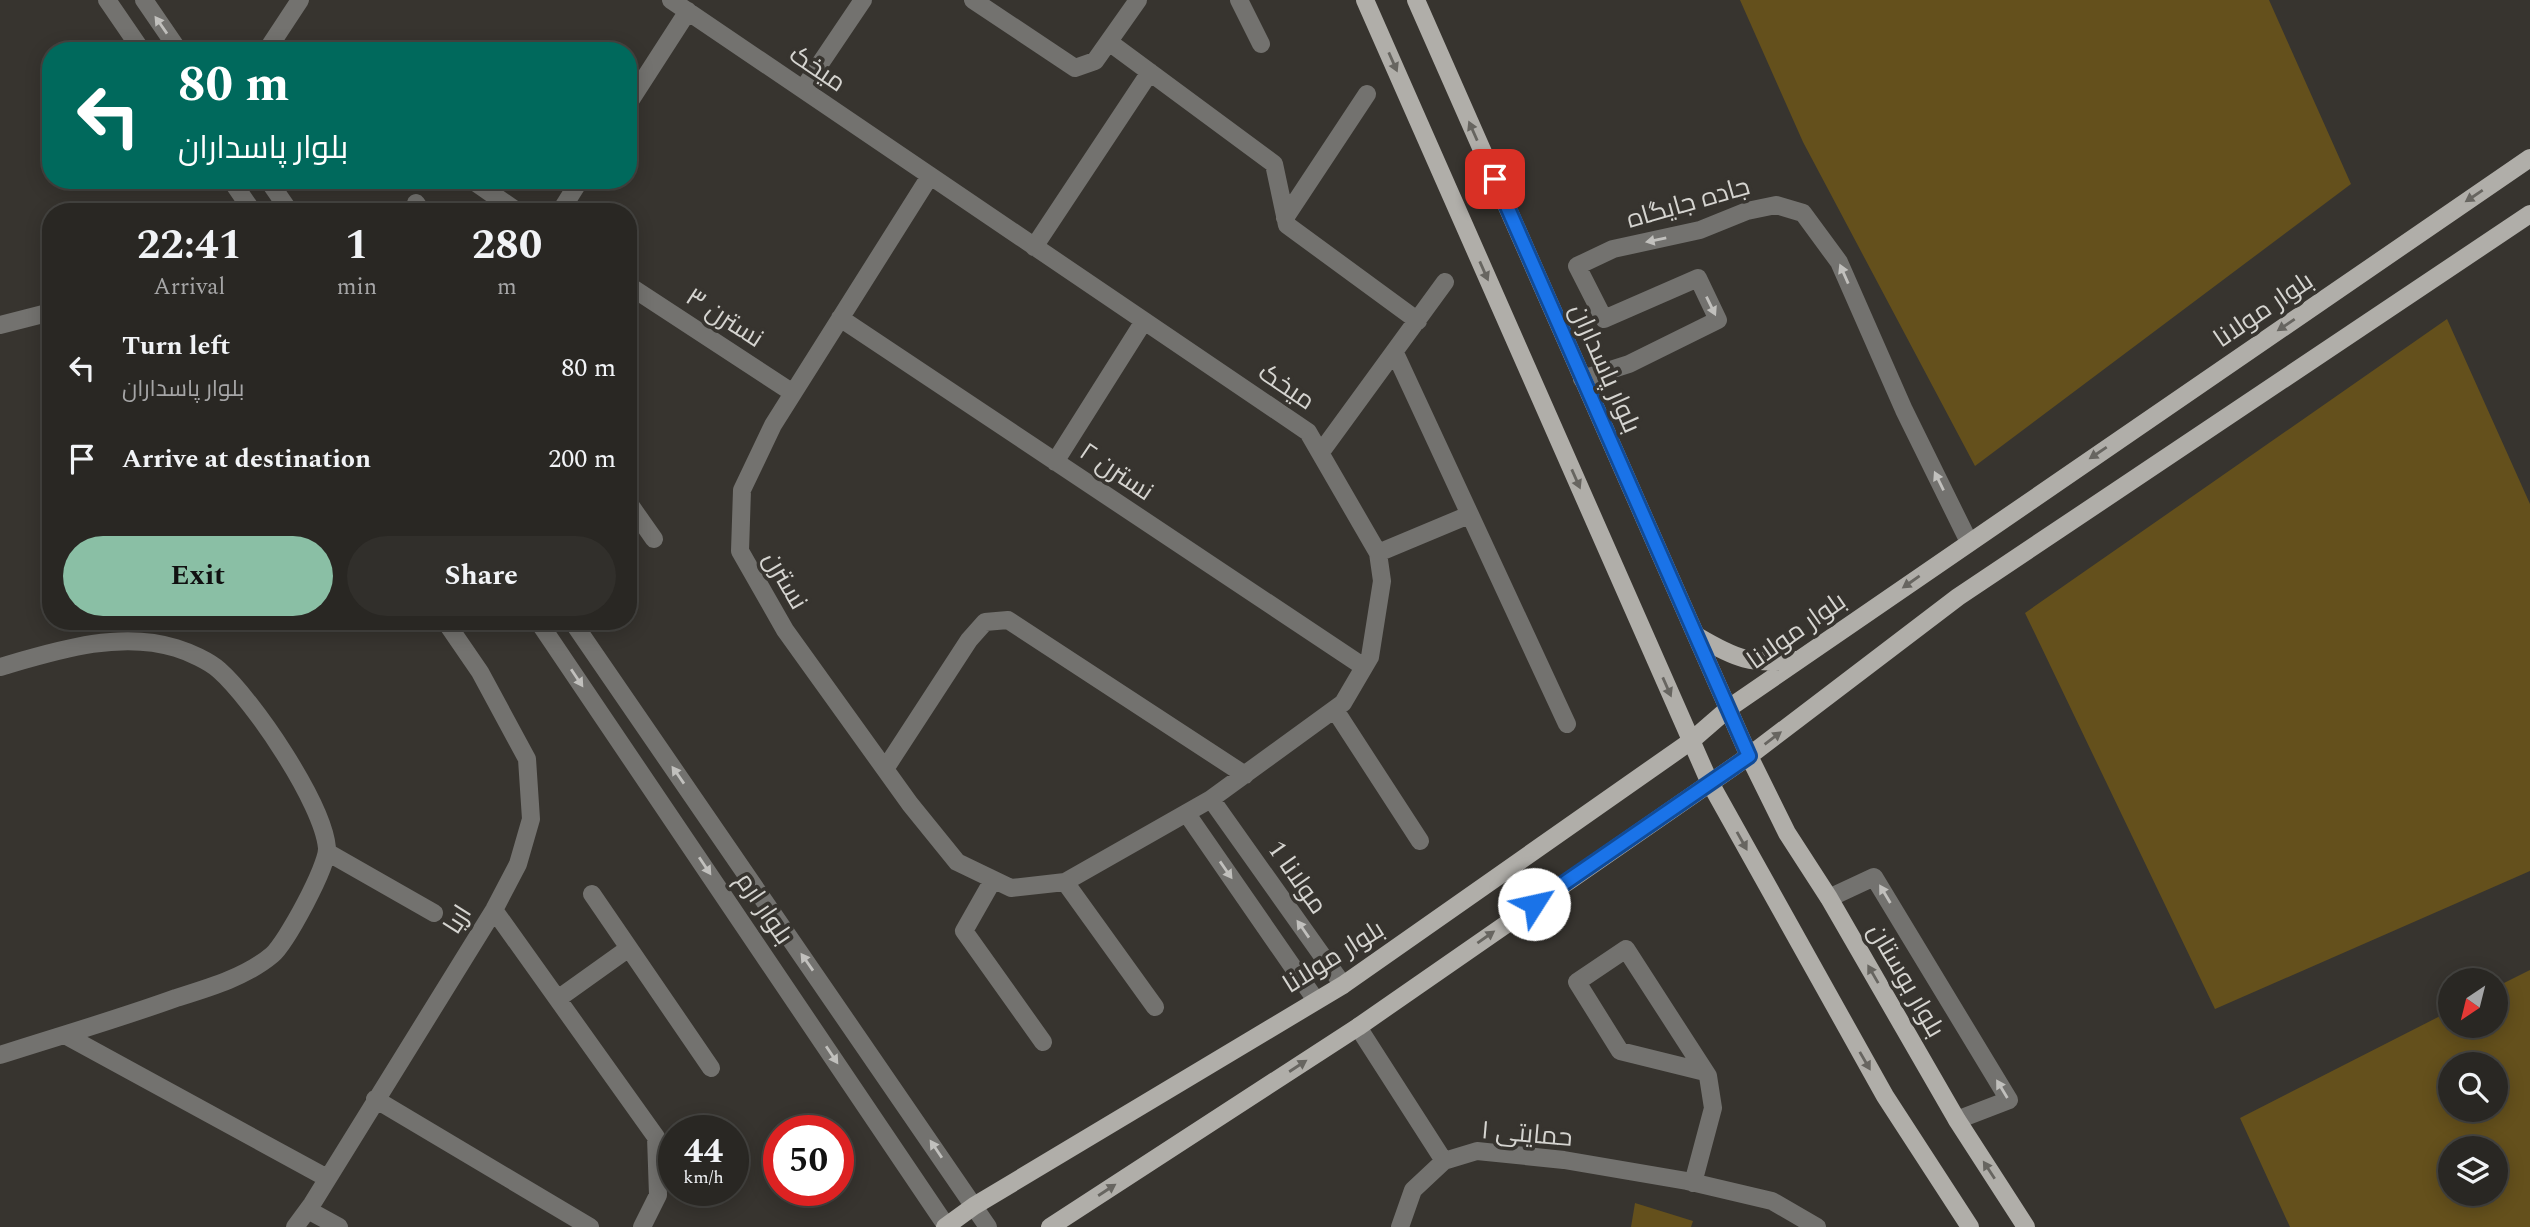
<!DOCTYPE html>
<html lang="en">
<head>
<meta charset="utf-8">
<style>
	:root { --surface:#292723; --page:#312f2b; --text:#f1f3f6; --muted:#a5a5a6; --line:#454441; --accent:#8abfa5 }
	body { margin:0; font-family:Spectral,Cairo,serif; background:var(--page); color:var(--text); height:100vh; display:flex; flex-direction:column; font-size:26px; white-space:nowrap }
	* { box-sizing:border-box; margin:0 }
	p { font-size:23px; color:var(--muted) }
	.icon { flex:none; width:38px; height:38px; fill:none; stroke:currentColor; stroke-width:2; stroke-linecap:round; stroke-linejoin:round }
	.map { position:relative; flex:1; overflow:hidden }
	.panel { position:absolute; left:42px; top:203px; width:595px; height:427px; display:flex; flex-direction:column; background:var(--surface); border-radius:28px; box-shadow:0 4px 18px #0003,0 0 0 2px var(--line) }
	.panel>* { flex:none }
	.guide { position:absolute; left:42px; top:42px; width:595px; height:147px; border-radius:28px; box-shadow:0 4px 18px #0003,0 0 0 2px var(--line); background:#00695c; color:#fff; overflow:hidden }
	.needle { width:46px; rotate:215deg }
	.fabs { position:absolute; left:2438px; top:968px; display:grid; gap:14px }
	.fabs a { display:grid; place-items:center; width:70px; height:70px; border-radius:50%; background:var(--surface); box-shadow:0 4px 18px #0003,0 0 0 2px var(--line); font-size:35px }
	.speed { position:absolute; left:658px; top:1115px; display:flex; gap:14px; font-size:35px; font-weight:700; text-align:center }
	.speed>* { display:grid; place-content:center; width:91px; height:91px; border-radius:50%; background:var(--surface); box-shadow:0 4px 18px #0003,0 0 0 2px var(--line); line-height:1 }
	.speed small { font-size:18px; font-weight:400 }
	.speed .limit { border:10px solid #d22; background:#fff; color:#111 }
	.pin { position:absolute; display:grid; place-items:center; width:60px; height:60px; color:#fff; margin:-30px; border-radius:14px; box-shadow:0 4px 10px #0006 }
	.me { position:absolute; width:77px; margin:-38px; rotate:55deg; stroke-linejoin:round; filter:drop-shadow(0 0 5px #0008) }
	.turn { display:flex; align-items:center; gap:24px; height:147px; padding:0 21px; font-size:32px }
	.turn .icon { width:91px; height:91px; stroke-width:2.5 }
	.turn b { display:block; font-size:49px; line-height:60px }
	.eta { display:flex; justify-content:space-evenly; align-items:center; height:119px; text-align:center }
	.eta b { font-size:42px; font-weight:700; line-height:49px }
	.action { display:flex; gap:14px; margin-top:auto; padding:14px 21px }
	.action a { flex:1; height:80px; border-radius:42px; background:var(--accent); color:#111; font-size:28px; font-weight:700; line-height:80px; text-align:center }
	.action a+a { background:var(--page); color:var(--text) }
	ul { padding:0; list-style:none }
	li { display:flex; align-items:center; gap:21px; height:91px; padding:0 21px }
	li div { flex:1 }
	li b { display:block; font-size:26px }
	li em { font-style:normal }
	.map>svg:first-child { display:block }
</style>
</head>
<body>
<div class="map">
<svg width="2530" height="1227" viewBox="0 0 2530 1227">
	<rect width="100%" height="100%" fill="#37342f"/>
	<path fill="#64501c" fill-rule="evenodd" d="M1740,0H2269L2351,184L1975,466L1803,142Z
		M2447,319L2530,504V871L2215,1009L2025,613Z
		M2530,970V1227H2290L2240,1118L2450,1011V1026H2496V987ZM2450,1064H2496V1110H2450ZM2450,1148H2496V1194H2450Z
		M1635,1203L1693,1221L1691,1227H1631Z"/>
	<g fill="none" stroke-linecap="round" stroke-linejoin="round">
		<path stroke="#73726f" stroke-width="18" d="M107,0L142,51
			M144,0L179,51
			M671,0L1308,432L1378,553L1382,581L1370,657L1343,703L1211,799L1065,882L1011,888L957,862L910,804L785,630L740,551L742,490L773,425L930,176
			M973,0L1075,68L1095,61L1138,0
			M1239,0L1261,44
			M1109,42L1274,164L1287,225L1418,321
			M271,44L300,0
			M803,89L863,0
			M628,104L688,11
			M231,180L253,212
			M268,180L290,212
			M472,180L518,212
			M416,203L422,212
			M560,212L580,180
			M1285,218L1367,94
			M1034,247L1150,72
			M628,285L793,393
			M840,318L1364,667
			M0,325L51,312
			M1395,353L1567,724
			M1582,379L1629,364L1718,320L1698,278L1604,319L1577,266L1613,249L1700,230L1747,211L1776,205L1803,213L1839,262L1904,410L1969,542
			M1321,452L1445,282
			M1055,462L1144,321
			M628,502L654,539
			M1378,553L1469,515
			M538,621L947,1227
			M572,621L988,1227
			M0,667C55,651 119,630 176,648C189,652 209,661 219,670C253,700 323,803 327,848C328,866 286,943 272,955C246,977 208,988 176,998C118,1019 59,1036 0,1055
			M1335,710L1420,841
			M885,769L969,640L985,622L1008,620L1245,775
			M1211,799L1343,985
			M1187,814L1315,999
			M327,852L434,913
			M993,880L964,931L1043,1042
			M1065,882L1155,1007
			M592,894L711,1068
			M1829,898L1874,877L2009,1100L1957,1120
			M494,910L656,1137L658,1195L642,1227
			M559,998L629,948
			M1358,1027L1444,1161
			M65,1035L327,1178
			M375,1099L590,1227
			M1693,1183L1713,1108L1708,1076L1626,949L1577,982L1620,1051L1705,1072
			M308,1210L339,1227
			M295,1227L312,1204L494,910L518,864L531,819L527,759L480,672L445,621
			M1400,1227L1413,1190L1444,1161L1477,1151L1564,1160L1687,1181L1772,1201L1817,1227"/>
		<path stroke="#b0aea9" stroke-width="18" d="M1365,0L1709,781L1885,1096L1970,1227
			M1416,0L1749,756L1787,833L1829,898L1957,1120L2026,1227
			M1697,636C1736,659 1751,665 1796,660
			M945,1227L974,1206L1343,985L1691,741L1729,708L2530,158
			M1050,1227L1358,1027L1749,756L1958,597L2530,214"/>
	</g>
	<defs><path id="oneway-solid" d="M-6-.8H1V-3.2L6.5 0L1 3.2V.8H-6Z" transform="scale(1.75)"/></defs>
	<g fill="#c1c0bd">
		<use href="#oneway-solid" transform="translate(161 25) rotate(-125)"/>
		<use href="#oneway-solid" transform="translate(1656 240) rotate(168)"/>
		<use href="#oneway-solid" transform="translate(1844 274) rotate(-114)"/>
		<use href="#oneway-solid" transform="translate(1711 306) rotate(64)"/>
		<use href="#oneway-solid" transform="translate(1939 481) rotate(-116)"/>
		<use href="#oneway-solid" transform="translate(577 678) rotate(56)"/>
		<use href="#oneway-solid" transform="translate(678 775) rotate(-125)"/>
		<use href="#oneway-solid" transform="translate(705 866) rotate(56)"/>
		<use href="#oneway-solid" transform="translate(1226 870) rotate(55)"/>
		<use href="#oneway-solid" transform="translate(1885 894) rotate(-121)"/>
		<use href="#oneway-solid" transform="translate(1303 929) rotate(-125)"/>
		<use href="#oneway-solid" transform="translate(807 962) rotate(-125)"/>
		<use href="#oneway-solid" transform="translate(832 1055) rotate(56)"/>
		<use href="#oneway-solid" transform="translate(2002 1089) rotate(-121)"/>
		<use href="#oneway-solid" transform="translate(936 1149) rotate(-124)"/>
	</g>
	<g fill="#676560">
		<use href="#oneway-solid" transform="translate(1393 62) rotate(66)"/>
		<use href="#oneway-solid" transform="translate(1473 131) rotate(-114)"/>
		<use href="#oneway-solid" transform="translate(2474 196) rotate(146)"/>
		<use href="#oneway-solid" transform="translate(1484 271) rotate(66)"/>
		<use href="#oneway-solid" transform="translate(2286 325) rotate(146)"/>
		<use href="#oneway-solid" transform="translate(2098 453) rotate(146)"/>
		<use href="#oneway-solid" transform="translate(1576 479) rotate(66)"/>
		<use href="#oneway-solid" transform="translate(1911 582) rotate(145)"/>
		<use href="#oneway-solid" transform="translate(1667 687) rotate(66)"/>
		<use href="#oneway-solid" transform="translate(1773 738) rotate(-37)"/>
		<use href="#oneway-solid" transform="translate(1742 841) rotate(61)"/>
		<use href="#oneway-solid" transform="translate(1486 937) rotate(-35)"/>
		<use href="#oneway-solid" transform="translate(1873 974) rotate(-120)"/>
		<use href="#oneway-solid" transform="translate(1865 1061) rotate(60)"/>
		<use href="#oneway-solid" transform="translate(1298 1066) rotate(-33)"/>
		<use href="#oneway-solid" transform="translate(1989 1170) rotate(-123)"/>
		<use href="#oneway-solid" transform="translate(1107 1190) rotate(-33)"/>
	</g>
	<g fill="none" stroke-linecap="round" stroke-linejoin="round">
		<defs>
			<path id="route" d="M1495,179L1749,756L1534,904"/>
		</defs>
		<use href="#route" stroke="#114b97" stroke-width="18"/>
		<use href="#route" stroke="#1a73e8" stroke-width="12"/>
	</g>
	<g text-anchor="middle" stroke-width="7" stroke-linejoin="round" paint-order="stroke">
		<g font-size="26" fill="#d5d4d0" stroke="#37342f">
			<text transform="translate(818 68) rotate(34)" y="9">میخک</text>
			<text transform="translate(1688 202) rotate(-16)" y="9">جاده جایگاه</text>
			<text transform="translate(2263 309) rotate(-34)" y="9">بلوار مولانا</text>
			<text transform="translate(725 317) rotate(33)" y="9">نسترن ۳</text>
			<text transform="translate(1606 368) rotate(66)" y="9">بلوار پاسداران</text>
			<text transform="translate(1287 386) rotate(34)" y="9">میخک</text>
			<text transform="translate(1117 471) rotate(34)" y="9">نسترن ۲</text>
			<text transform="translate(786 580) rotate(60)" y="9">نسترن</text>
			<text transform="translate(1796 630) rotate(-35)" y="9">بلوار مولانا</text>
			<text transform="translate(1298 877) rotate(55)" y="9">مولانا 1</text>
			<text transform="translate(765 908) rotate(56)" y="9">بلوار ارم</text>
			<text transform="translate(457 919) rotate(-58)" y="9">اریا</text>
			<text transform="translate(1333 956) rotate(-32)" y="9">بلوار مولانا</text>
			<text transform="translate(1907 980) rotate(60)" y="9">بلوار بوستان</text>
			<text transform="translate(1527 1133) rotate(5)" y="9">حمایتی ۱</text>
		</g>
	</g>
</svg>
<div class="fabs">
<a><svg class="needle" viewBox="-14 -14 28 28"><path d="M0-13l5 13h-10z" fill="#e53935"/><path d="M0 13l5-13h-10z" fill="#a5a5a6"/></svg></a>
<a><svg class="icon" aria-label="search" viewBox="0 0 24 24"><circle cx="10" cy="10" r="6"/><path d="M15 15l6 6"/></svg></a>
<a><svg class="icon" aria-label="layers" viewBox="0 0 24 24"><path d="M12 4l9 5-9 5-9-5zM3 14l9 5 9-5"/></svg></a>
</div>
<div class="speed"><div>44<small>km/h</small></div><div class="limit">50</div></div>
<div class="pin" style="left:1495px;top:179px;background:#d93025"><svg class="icon" aria-label="arrive" viewBox="0 0 24 24"><path d="M6 21V4h12l-3 4 3 4H6"/></svg></div>
<svg class="me" style="left:1534px;top:904px" viewBox="-20 -20 40 40"><circle r="19" fill="#fff"/><path d="M0-13L10 11 0 6-10 11z" fill="#1a73e8"/></svg>
<div class="guide">
<div class="turn"><svg class="icon" aria-label="left" viewBox="0 0 24 24"><path d="M17 20v-9H6M10 6l-5 5 5 5"/></svg><div><b>80 m</b>بلوار پاسداران</div></div>
</div>
<section class="panel">
<div class="eta">
<div><b>22:41</b><p>Arrival</p></div>
<div><b>1</b><p>min</p></div>
<div><b>280</b><p>m</p></div>
</div>
<ul>
<li><svg class="icon" aria-label="left" viewBox="0 0 24 24"><path d="M17 20v-9H6M10 6l-5 5 5 5"/></svg><div><b>Turn left</b><p>بلوار پاسداران</p></div><em>80 m</em></li>
<li><svg class="icon" aria-label="arrive" viewBox="0 0 24 24"><path d="M6 21V4h12l-3 4 3 4H6"/></svg><div><b>Arrive at destination</b></div><em>200 m</em></li>
</ul>
<div class="action"><a>Exit</a><a>Share</a></div>
</section>
</div>
</body>
</html>
